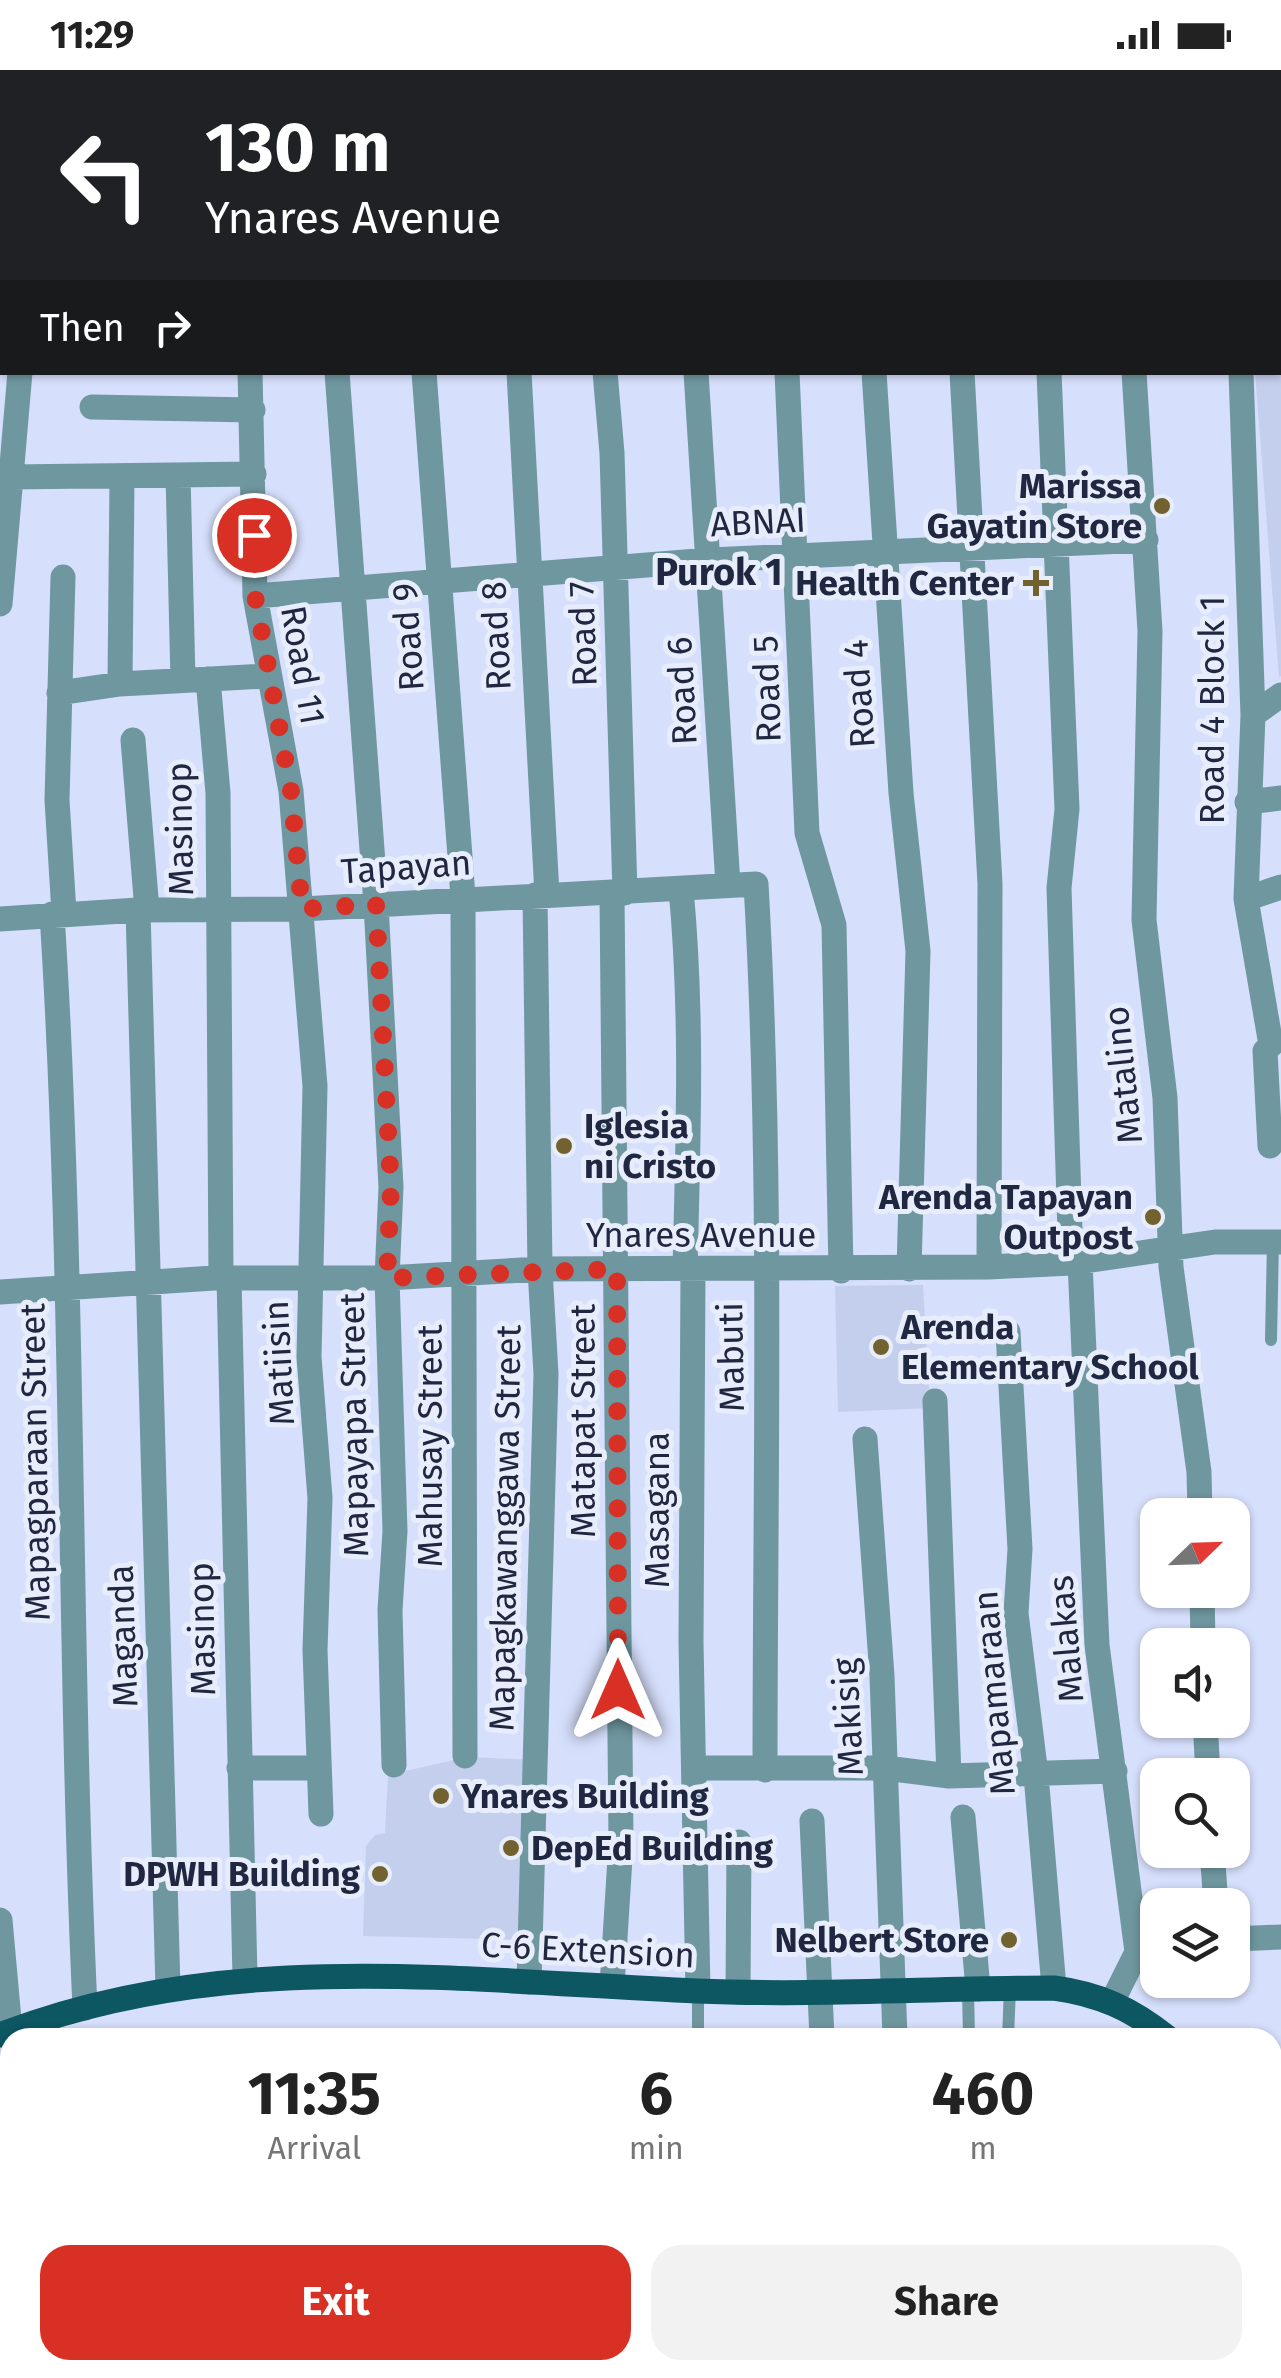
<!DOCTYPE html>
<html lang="en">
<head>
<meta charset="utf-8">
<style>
	:root { --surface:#fff; --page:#f2f2f2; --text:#222; --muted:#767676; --accent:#d93025 }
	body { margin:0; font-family:"Fira Sans",sans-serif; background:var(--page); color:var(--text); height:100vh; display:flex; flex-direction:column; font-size:38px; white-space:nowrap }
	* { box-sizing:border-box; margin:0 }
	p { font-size:32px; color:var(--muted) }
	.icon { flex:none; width:55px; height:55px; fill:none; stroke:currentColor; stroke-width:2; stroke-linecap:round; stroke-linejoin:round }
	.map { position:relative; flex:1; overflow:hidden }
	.side { position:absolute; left:0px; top:1958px; width:1282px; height:352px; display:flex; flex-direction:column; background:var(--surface); border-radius:30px 30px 0 0; box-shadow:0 2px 8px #0004 }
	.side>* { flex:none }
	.hud { position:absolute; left:0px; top:0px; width:1282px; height:305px; box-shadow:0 2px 8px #0004; background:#202124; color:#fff; overflow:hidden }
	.needle { width:65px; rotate:67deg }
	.controls { position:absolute; left:1140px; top:1428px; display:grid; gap:20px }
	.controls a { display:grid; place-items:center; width:110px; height:110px; border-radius:20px; background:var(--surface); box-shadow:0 2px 8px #0004; font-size:50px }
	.pin { position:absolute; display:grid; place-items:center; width:85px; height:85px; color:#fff; margin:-42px; border:5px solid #fff; border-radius:50%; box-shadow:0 2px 10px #0007 }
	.me { position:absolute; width:110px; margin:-55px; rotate:0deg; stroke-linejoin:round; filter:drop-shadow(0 0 8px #0008) }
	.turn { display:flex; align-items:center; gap:35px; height:210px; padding:0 40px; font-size:45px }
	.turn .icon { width:130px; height:130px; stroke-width:2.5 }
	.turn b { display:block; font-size:70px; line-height:85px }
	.then { display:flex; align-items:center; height:95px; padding:0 40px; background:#0003; gap:20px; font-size:38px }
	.eta { display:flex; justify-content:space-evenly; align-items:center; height:170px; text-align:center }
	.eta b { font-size:60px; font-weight:700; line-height:70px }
	.button { display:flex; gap:20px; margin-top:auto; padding:20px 40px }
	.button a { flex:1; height:115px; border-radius:30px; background:var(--accent); color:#fff; font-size:40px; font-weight:700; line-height:115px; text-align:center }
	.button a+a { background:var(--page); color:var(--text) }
	.status { display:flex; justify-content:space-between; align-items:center; height:70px; padding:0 50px; background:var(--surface); direction:ltr }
	.status svg { height:28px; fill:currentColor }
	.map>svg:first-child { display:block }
</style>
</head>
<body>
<div class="status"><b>11:29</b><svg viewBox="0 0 49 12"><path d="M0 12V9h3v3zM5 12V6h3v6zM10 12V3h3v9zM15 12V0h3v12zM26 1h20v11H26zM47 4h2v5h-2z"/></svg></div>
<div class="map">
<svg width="1281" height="2308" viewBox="0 0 1281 2308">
	<rect width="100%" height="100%" fill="#d6dffc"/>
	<path fill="#c4ceed" d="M1281,262V606L1279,607L1255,303L1280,302Z
		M923,1215L930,1338L838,1342L835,1216Z
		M467,1687L534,1690L526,1870L363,1866L366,1776L375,1765L385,1763L388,1705Z"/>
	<path fill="#aae0b7" d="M10,2123V2300H1272L1273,2263L1281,2265V2308H0V2130Z"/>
	<path fill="#98abf0" d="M10,2050V2123L0,2130V2053Z
		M1273,2162L1281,2165V2265L1273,2263Z"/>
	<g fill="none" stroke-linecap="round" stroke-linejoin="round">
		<path stroke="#98abf0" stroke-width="6" d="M1272,2117L1278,2098"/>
		<path stroke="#6f979f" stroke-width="12" d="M905,2V0
			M1271,1270L1273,1172
			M968,1918L969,1968
			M698,1968V1921
			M1008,1968L1010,1918
			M1014,2300L1015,2308"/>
		<path stroke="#6f979f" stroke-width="25" d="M171,0V2
			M252,0V2
			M337,0V2
			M417,0L418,2
			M471,0L472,2
			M548,0V2
			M629,0V2
			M857,0V2
			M963,0V2
			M1041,0V2
			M1229,0V2
			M52,2V0
			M697,2V0
			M772,2V0
			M1116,2V0
			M1280,27L1281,26
			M1280,100H1281
			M0,179L2,180
			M1280,187H1281
			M1280,258H1281
			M250,302L255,526L291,721L315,1016L309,1287L320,1428L315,1580L321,1744
			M337,302L376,834L391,1117L387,1208L395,1461L390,1540L394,1695
			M424,302L463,827L465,1686
			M519,302L547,825
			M605,302L612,383L625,823
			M696,302L728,815
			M787,302L807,763L834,855L841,1201
			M874,302L901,723L918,881L909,1199
			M962,302L990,814L989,1197
			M1049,302L1067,739L1059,818L1071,1193
			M1134,302L1150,561L1144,850L1165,1028L1171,1197L1199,1402L1200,1445
			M1241,302L1253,645L1246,829L1271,975
			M92,337L253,340
			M178,405L183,610
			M10,407L254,404
			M63,507L57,730L64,843
			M255,526L710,490L1146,470
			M0,534L20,302
			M208,609L218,723L221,1208
			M120,614L122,408
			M59,623L120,614L267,606
			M1253,645L1281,625
			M133,670L147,840
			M1247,732L1281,728
			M681,819C693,946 688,1072 685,1199
			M1246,829L1281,817
			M138,840L168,1919
			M52,844C75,1208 68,1573 85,1938
			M0,849L138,840L302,839L756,814C773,1109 765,1405 765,1700
			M1270,1076L1265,981L1271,975
			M1080,1192L1097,1575L1137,1882L1112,1932
			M693,1200L691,1573L698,1921
			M229,1208L245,1908
			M0,1222L214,1208H387L540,1199L989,1197L1071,1193L1215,1172H1281
			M1008,1262L1020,1479L1016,1543L1036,1705L1054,1918
			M935,1331L949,1706
			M865,1369L882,1606L895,1968
			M1202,1520L1203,1575
			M1205,1650L1208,1705
			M239,1698H317
			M696,1698H886L949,1706L1115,1701
			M963,1747L978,1919
			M812,1751L822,1968
			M1212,1780L1216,1835
			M0,1850L10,1961
			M1232,1869L1281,1867
			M529,1912L546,1304L540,1199L535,825
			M612,1916L621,1772L612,824
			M738,1922L739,1772"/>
		<path stroke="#0d5762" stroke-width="25" d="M0,1965C225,1877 463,1911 697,1921C816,1926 935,1918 1054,1918C1099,1924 1132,1939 1168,1968
			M1272,2053L1281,2058"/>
	</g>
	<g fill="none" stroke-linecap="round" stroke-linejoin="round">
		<path stroke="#d93025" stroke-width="18" stroke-dasharray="0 32.4" d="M254,465L255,526L291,721L302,839L376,834L391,1117L387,1208L617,1199L618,1620"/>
	</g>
	<g fill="#72622f" stroke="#e8edfb" stroke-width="4">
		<circle cx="1162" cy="436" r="10"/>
		<path d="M1031 498h10v10h10v10h-10v10h-10v-10h-10v-10h10z"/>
		<circle cx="564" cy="1076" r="10"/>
		<circle cx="1153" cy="1147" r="10"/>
		<circle cx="881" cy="1277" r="10"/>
		<circle cx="441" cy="1726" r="10"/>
		<circle cx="511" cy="1778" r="10"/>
		<circle cx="380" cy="1804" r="10"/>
		<circle cx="1009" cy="1870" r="10"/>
	</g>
	<g text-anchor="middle" stroke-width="10" stroke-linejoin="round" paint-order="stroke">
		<g font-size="35" font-weight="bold" fill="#202741" stroke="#e8edfb" text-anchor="end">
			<text x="1142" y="428">Marissa<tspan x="1142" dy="40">Gayatin Store</tspan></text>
			<text x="1014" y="525">Health Center</text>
			<text x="584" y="1068" text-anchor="start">Iglesia<tspan x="584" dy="40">ni Cristo</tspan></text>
			<text x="1133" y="1139">Arenda Tapayan<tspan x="1133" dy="40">Outpost</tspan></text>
			<text x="901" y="1269" text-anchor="start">Arenda<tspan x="901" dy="40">Elementary School</tspan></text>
			<text x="461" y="1738" text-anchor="start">Ynares Building</text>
			<text x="531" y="1790" text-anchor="start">DepEd Building</text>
			<text x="360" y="1816">DPWH Building</text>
			<text x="989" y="1882">Nelbert Store</text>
		</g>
		<g font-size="35" fill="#202741" stroke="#e8edfb">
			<text transform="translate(758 452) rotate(-3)" y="12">ABNAI</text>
			<text transform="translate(583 564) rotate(-92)" y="12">Road 7</text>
			<text transform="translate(496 566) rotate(-93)" y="12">Road 8</text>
			<text transform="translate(408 567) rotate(-94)" y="12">Road 9</text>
			<text transform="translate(303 595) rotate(80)" y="12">Road 11</text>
			<text transform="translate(767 619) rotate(-92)" y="12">Road 5</text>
			<text transform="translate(682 621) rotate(-93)" y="12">Road 6</text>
			<text transform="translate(859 624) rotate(-94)" y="12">Road 4</text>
			<text transform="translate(1212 640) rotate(-90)" y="12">Road 4 Block 1</text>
			<text transform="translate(180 759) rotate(-91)" y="12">Masinop</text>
			<text transform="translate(406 797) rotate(-4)" y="12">Tapayan</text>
			<text transform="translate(1123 1005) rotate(-96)" y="12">Matalino</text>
			<text x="701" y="1177">Ynares Avenue</text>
			<text transform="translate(731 1287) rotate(-91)" y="12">Mabuti</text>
			<text transform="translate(279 1293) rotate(-93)" y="12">Matiisin</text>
			<text transform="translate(583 1351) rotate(-90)" y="12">Matapat Street</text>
			<text transform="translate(354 1355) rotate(-91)" y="12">Mapayapa Street</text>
			<text transform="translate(430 1376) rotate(-90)" y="12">Mahusay Street</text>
			<text transform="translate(35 1392) rotate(-91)" y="12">Mapagparaan Street</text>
			<text transform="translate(657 1440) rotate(-90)" y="12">Masagana</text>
			<text transform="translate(505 1458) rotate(-89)" y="12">Mapagkawanggawa Street</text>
			<text transform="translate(202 1559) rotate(-91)" y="12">Masinop</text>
			<text transform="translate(123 1566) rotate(-92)" y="12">Maganda</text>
			<text transform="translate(1066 1569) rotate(-95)" y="12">Malakas</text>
			<text transform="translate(994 1623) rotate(-95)" y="12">Mapamaraan</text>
			<text transform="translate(848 1647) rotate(-93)" y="12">Makisig</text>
			<text transform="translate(588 1880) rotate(3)" y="12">C-6 Extension</text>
		</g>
		<g font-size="38" font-weight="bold" fill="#202741" stroke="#e8edfb">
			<text x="719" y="515">Purok 1</text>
		</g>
	</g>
</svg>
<div class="controls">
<a><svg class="needle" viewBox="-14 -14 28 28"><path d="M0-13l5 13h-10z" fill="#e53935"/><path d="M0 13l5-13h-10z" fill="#767676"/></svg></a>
<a><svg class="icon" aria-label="sound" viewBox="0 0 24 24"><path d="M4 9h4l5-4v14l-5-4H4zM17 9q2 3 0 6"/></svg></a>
<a><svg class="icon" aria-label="search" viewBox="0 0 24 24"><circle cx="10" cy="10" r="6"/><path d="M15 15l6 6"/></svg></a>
<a><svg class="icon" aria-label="layers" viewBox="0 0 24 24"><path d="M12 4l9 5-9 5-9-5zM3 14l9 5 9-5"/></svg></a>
</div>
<div class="pin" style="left:254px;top:465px;background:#d93025"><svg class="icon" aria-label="arrive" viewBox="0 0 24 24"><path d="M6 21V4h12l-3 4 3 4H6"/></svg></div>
<svg class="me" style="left:618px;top:1620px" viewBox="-20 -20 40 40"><path d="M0-17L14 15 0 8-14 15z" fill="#d93025" stroke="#fff" stroke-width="4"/></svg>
<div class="hud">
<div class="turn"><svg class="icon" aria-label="left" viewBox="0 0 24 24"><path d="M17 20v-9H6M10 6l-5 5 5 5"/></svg><div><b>130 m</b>Ynares Avenue</div></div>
<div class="then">Then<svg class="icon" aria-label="right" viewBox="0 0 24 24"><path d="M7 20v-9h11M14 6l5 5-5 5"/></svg></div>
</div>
<section class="side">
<div class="eta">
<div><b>11:35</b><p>Arrival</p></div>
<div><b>6</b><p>min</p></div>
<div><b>460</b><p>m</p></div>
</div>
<div class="button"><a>Exit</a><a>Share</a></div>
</section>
</div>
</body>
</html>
